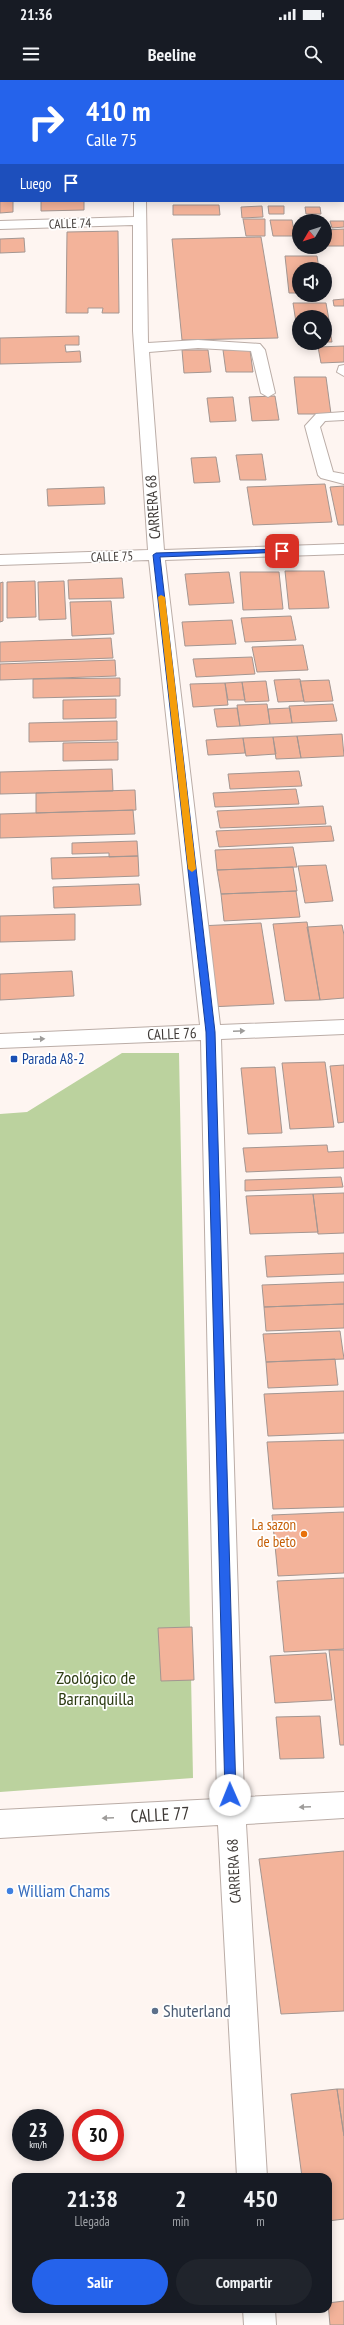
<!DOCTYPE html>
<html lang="es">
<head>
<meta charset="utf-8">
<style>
	:root { --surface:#171b24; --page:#20242c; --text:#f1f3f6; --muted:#9ea1a6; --accent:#2563eb }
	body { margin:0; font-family:"PT Sans Narrow",sans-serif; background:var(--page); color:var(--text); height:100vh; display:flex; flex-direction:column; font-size:15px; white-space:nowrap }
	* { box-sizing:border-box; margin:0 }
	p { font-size:13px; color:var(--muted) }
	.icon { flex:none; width:22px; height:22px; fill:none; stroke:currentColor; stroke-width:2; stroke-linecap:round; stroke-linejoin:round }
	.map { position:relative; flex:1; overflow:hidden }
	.drawer { position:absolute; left:12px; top:2093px; width:320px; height:140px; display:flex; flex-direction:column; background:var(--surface); border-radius:12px; box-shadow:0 2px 10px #0003 }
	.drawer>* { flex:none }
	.top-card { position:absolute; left:0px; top:0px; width:344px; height:122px; box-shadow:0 2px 10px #0003; background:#2563eb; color:#fff; overflow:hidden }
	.needle { width:26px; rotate:231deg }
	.tools { position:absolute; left:292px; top:134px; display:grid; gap:8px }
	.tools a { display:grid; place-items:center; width:40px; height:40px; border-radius:50%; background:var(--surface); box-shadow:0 2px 10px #0003; font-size:20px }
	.speed { position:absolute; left:12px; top:2029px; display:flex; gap:8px; font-size:20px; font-weight:700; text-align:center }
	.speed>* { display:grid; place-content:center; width:52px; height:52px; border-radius:50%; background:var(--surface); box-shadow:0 2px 10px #0003; line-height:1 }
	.speed small { font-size:10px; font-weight:400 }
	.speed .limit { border:6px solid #d22; background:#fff; color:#111 }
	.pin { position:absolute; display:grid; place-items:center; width:34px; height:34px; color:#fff; margin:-17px; border-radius:8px; box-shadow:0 2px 6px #0006 }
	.me { position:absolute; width:44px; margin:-22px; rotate:359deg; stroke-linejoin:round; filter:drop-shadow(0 0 3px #0008) }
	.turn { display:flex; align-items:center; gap:14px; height:84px; padding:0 20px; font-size:18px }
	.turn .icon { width:52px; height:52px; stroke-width:2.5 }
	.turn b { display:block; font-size:28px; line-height:34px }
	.then { display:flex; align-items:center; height:38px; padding:0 20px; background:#0003; gap:8px; font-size:15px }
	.eta { display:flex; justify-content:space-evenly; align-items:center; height:68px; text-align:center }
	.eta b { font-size:24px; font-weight:600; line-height:28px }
	.primary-button { display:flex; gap:8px; margin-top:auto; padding:8px 20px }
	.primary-button a { flex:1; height:46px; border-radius:24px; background:var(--accent); color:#fff; font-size:16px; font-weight:600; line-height:46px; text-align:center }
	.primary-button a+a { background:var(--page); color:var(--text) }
	.status { display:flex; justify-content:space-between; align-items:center; height:28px; padding:0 20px; background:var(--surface); direction:ltr }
	.status svg { height:11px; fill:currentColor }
	header { display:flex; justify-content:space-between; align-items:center; height:52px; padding:0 20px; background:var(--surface); font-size:18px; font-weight:600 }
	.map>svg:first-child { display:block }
</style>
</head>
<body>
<div class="status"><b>21:36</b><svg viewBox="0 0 49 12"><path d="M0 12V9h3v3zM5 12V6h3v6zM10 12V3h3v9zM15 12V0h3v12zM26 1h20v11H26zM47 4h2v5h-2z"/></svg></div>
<header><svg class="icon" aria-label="menu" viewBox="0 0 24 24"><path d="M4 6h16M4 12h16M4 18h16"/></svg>Beeline<svg class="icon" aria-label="search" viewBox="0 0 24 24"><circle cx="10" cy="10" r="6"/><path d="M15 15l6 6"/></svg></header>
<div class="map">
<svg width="344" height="2245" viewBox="0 0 344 2245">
	<rect width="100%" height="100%" fill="#fef5f1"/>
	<path fill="#bbd29e" d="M122,973H179L193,1698L0,1712V1034L27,1032Z"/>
	<path fill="#f3b39a" stroke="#a49691" d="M45,0H84V1H45Z
		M0,109L1,121H13V132L0,133Z
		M41,121H84V130L41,131Z
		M173,125H219L220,135H173Z
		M262,126L263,137L242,138L241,127Z
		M268,126H284V134H269Z
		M305,127H320L321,134H306Z
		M243,139H265V156H246Z
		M270,140H292L295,156H273Z
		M330,141H344V147L332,148Z
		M344,149V166H325V150Z
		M118,151L119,233H102L103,228H88V233H66L67,152Z
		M261,157L278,258L182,260L172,159Z
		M24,158L25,172L0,173V159Z
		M285,176H317L319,189H299V213H289Z
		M344,219V226H334L333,220Z
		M293,223H326L329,240H325V237H299V262Z
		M325,244H329L332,262H325Z
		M79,256V265H65L66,272L80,271L81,282L0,284V258Z
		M344,266V282L321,283L318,267Z
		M182,270H208L211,292L184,293Z
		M223,270H250L253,292H226Z
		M294,297H326L331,334H298Z
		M275,316L279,340L252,341L249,317Z
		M233,317L236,341L210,342L207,318Z
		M262,374L266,400H240L236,375Z
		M216,377L220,402L194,403L191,378Z
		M325,404L332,442L253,445L247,407Z
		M344,406V445H338L330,407Z
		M104,407L105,424L48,426L47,409Z
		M285,491H324L329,528L289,529Z
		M229,492L234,523L189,525L185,494Z
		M240,492H279L283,529L243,530Z
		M122,498L124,518L69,519L68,500Z
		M35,501L36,537L7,538V502Z
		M64,501L66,539L39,540L38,502Z
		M3,502V541L0,542V503Z
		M111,521L114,554L72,556L70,522Z
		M291,536L296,560L245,562L241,538Z
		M232,540L236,564L185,566L182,542Z
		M111,558L113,578L0,582V562Z
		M303,565L308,590L257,592L252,567Z
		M252,577L255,594L196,597L193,579Z
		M115,580L116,596L0,600V584Z
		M120,598V616L33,618V599Z
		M300,599L304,621L278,622L274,600Z
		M329,600L333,621L304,622L300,601Z
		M266,601L269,621L245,622L242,602Z
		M242,602L245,620H228L225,603Z
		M225,603L228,625L193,627L190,604Z
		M116,619V638L63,639V620Z
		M267,624L270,644L240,646L237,625Z
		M333,624L337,641L292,643L289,626Z
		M237,628L240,646L217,647L214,629Z
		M290,628L292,643L270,644L268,629Z
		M117,641V660L29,662V643Z
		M342,654L344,676L301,678L297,656Z
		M297,656L301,678L276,679L273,657Z
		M273,657L276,674L246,676L243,658Z
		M243,658L245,673L208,675L206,660Z
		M118,662V680L63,681V663Z
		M112,689L113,711L0,714V692Z
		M299,691L302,706L230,709L228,694Z
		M296,709L299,724L215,727L213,713Z
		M135,710L136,730L36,733V713Z
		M323,726L326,744L220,748L217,731Z
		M133,730L135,754L0,758V734Z
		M331,746L334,761L219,767L216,751Z
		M137,761L138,776L109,777V773L72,774V763Z
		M293,767L297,787L217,790L215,770Z
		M138,776L139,796L52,799L51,778Z
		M326,785L333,821L305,823L298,786Z
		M293,787L297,811L221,814L217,790Z
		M139,804L141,825L54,828L53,807Z
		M296,811L300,837L224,841L221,814Z
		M75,834V860L0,862V836Z
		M307,842L320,920L285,921L273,844Z
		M261,843L274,924L209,927L199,846Z
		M342,845L344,855V918L320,920L307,847Z
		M72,891L74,916L0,920V894Z
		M325,982L334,1047L290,1049L282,983Z
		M344,985V1042L338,1043L330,986Z
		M275,987L282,1053L248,1054L241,988Z
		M327,1065L328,1072L344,1071V1088L246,1092L243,1068Z
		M341,1097L343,1107L245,1111V1100Z
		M344,1113V1153L318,1154L313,1114Z
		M313,1114L318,1152L250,1154L246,1116Z
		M344,1173V1194L267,1197L265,1176Z
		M344,1202V1224L264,1227L262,1205Z
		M344,1224V1248L266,1251L264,1227Z
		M340,1251L344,1279L266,1282L263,1254Z
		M335,1279L338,1305L268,1308L266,1282Z
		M344,1311V1353L268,1356L264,1314Z
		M344,1360V1427L273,1429L267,1362Z
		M344,1432V1493L278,1496L272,1435Z
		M344,1498V1569L284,1572L277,1501Z
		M192,1547L194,1600L161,1601L158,1548Z
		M329,1570H344V1665H340Z
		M326,1573L332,1620L275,1623L270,1576Z
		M320,1636L324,1678L280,1679L276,1637Z
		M344,1771V1931L281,1934L259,1779Z
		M337,2009L344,2056V2139L328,2141V2097H302L291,2014Z
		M337,2009H344V2056Z
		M344,2221V2245H330L328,2223Z"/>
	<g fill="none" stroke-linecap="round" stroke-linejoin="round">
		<defs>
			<path id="minor" d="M128,0H140V1H128Z
				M343,32L344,33V43L343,42Z
				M343,109H344V117H343Z
				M134,121H146L148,263L198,260L260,264L265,270L275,313L268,317L261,313L251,271L198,268L149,272L164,470L344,464V474L165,480L220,945L344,940V954L221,959L244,1717L344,1712V1738L246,1744L267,2097H237L218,1745L0,1758V1730L217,1719L201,960L0,968V954L200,945L149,480L0,485V475L148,470L133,251V145L0,149V141L134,137Z
				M344,285V296L337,292L339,286Z
				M344,332V340L325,341L320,347L333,392L344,394V404L321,398L318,395L305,346L316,334Z
				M243,2229H275L276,2245H244Z"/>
		</defs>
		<use href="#minor" stroke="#bbada7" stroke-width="2"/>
		<use href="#minor" fill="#fff" fill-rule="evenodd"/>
	</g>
	<defs><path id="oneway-solid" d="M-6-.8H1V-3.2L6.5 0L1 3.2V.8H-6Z"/></defs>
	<g fill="#9e9c9a">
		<use href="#oneway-solid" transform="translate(239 951) rotate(-2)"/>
		<use href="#oneway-solid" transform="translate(39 959) rotate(-2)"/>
		<use href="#oneway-solid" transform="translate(305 1727) rotate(177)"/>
		<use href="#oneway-solid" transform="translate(108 1738) rotate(177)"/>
	</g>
	<path fill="#2563eb" stroke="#184099" d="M282,469L284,472L160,477L215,952L236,1715L234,1719L230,1721L226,1719L225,1715L206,952L153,475L156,473Z"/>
	<path fill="#f59e0b" d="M161,515L165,517L196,789L192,792L188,789L158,517Z"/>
	<rect fill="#1a4fb4" stroke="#fff" stroke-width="1.5" x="10" y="975" width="8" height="8" rx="2"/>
	<circle fill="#e8710a" stroke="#fff" stroke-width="1.5" cx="304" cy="1454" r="4"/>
	<circle fill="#3f7fe0" stroke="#fff" stroke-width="1.5" cx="10" cy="1811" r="4"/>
	<circle fill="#5c6f8a" stroke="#fff" stroke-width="1.5" cx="155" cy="1931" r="4"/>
	<g text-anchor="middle" stroke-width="3.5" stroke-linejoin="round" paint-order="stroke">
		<g font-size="13" fill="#3e3936" stroke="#fff">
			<text transform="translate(70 143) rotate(-2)" y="5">CALLE 74</text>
			<text transform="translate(112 476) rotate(-2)" y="5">CALLE 75</text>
		</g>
		<g font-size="15" fill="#3e3936" stroke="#fff">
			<text transform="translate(153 427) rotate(-94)" y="5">CARRERA 68</text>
			<text transform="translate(172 954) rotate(-2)" y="5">CALLE 76</text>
			<text transform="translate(234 1791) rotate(-93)" y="5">CARRERA 68</text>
		</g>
		<g font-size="15" fill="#164399" stroke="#fff" text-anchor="start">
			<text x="22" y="984">Parada A8-2</text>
		</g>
		<g font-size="15" fill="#c56008" stroke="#fff" text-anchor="end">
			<text x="296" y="1450">La sazon<tspan x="296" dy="17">de beto</tspan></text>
		</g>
		<g font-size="18" fill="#2c3c12" stroke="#fff">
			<text x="96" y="1604">Zoológico de<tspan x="96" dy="21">Barranquilla</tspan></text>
		</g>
		<g font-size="18" fill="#3e3936" stroke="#fff">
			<text transform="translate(160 1735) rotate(-3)" y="6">CALLE 77</text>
		</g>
		<g font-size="18" fill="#366cbe" stroke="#fff" text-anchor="start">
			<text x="18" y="1817">William Chams</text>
		</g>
		<g font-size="18" fill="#4e5e75" stroke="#fff" text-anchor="start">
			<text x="163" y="1937">Shuterland</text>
		</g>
	</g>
</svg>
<div class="tools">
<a><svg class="needle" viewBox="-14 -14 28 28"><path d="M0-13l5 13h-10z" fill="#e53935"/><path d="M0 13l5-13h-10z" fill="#9ea1a6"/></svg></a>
<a><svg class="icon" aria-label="sound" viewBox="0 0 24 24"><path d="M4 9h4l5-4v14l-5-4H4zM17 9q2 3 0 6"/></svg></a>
<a><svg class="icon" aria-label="search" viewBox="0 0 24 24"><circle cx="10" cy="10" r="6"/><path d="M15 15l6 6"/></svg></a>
</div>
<div class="speed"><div>23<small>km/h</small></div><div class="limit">30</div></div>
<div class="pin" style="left:282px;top:471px;background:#d93025"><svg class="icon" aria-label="arrive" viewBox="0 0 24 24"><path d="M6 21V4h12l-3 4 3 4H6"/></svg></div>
<svg class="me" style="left:230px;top:1715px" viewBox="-20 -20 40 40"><circle r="19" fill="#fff"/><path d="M0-13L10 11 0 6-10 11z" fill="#2563eb"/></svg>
<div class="top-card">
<div class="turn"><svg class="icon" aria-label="right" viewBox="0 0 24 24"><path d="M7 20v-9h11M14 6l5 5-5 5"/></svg><div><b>410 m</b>Calle 75</div></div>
<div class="then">Luego<svg class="icon" aria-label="arrive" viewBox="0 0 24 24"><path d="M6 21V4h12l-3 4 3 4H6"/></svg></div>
</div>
<section class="drawer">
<div class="eta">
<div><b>21:38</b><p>Llegada</p></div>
<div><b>2</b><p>min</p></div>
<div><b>450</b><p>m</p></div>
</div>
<div class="primary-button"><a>Salir</a><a>Compartir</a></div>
</section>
</div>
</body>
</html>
